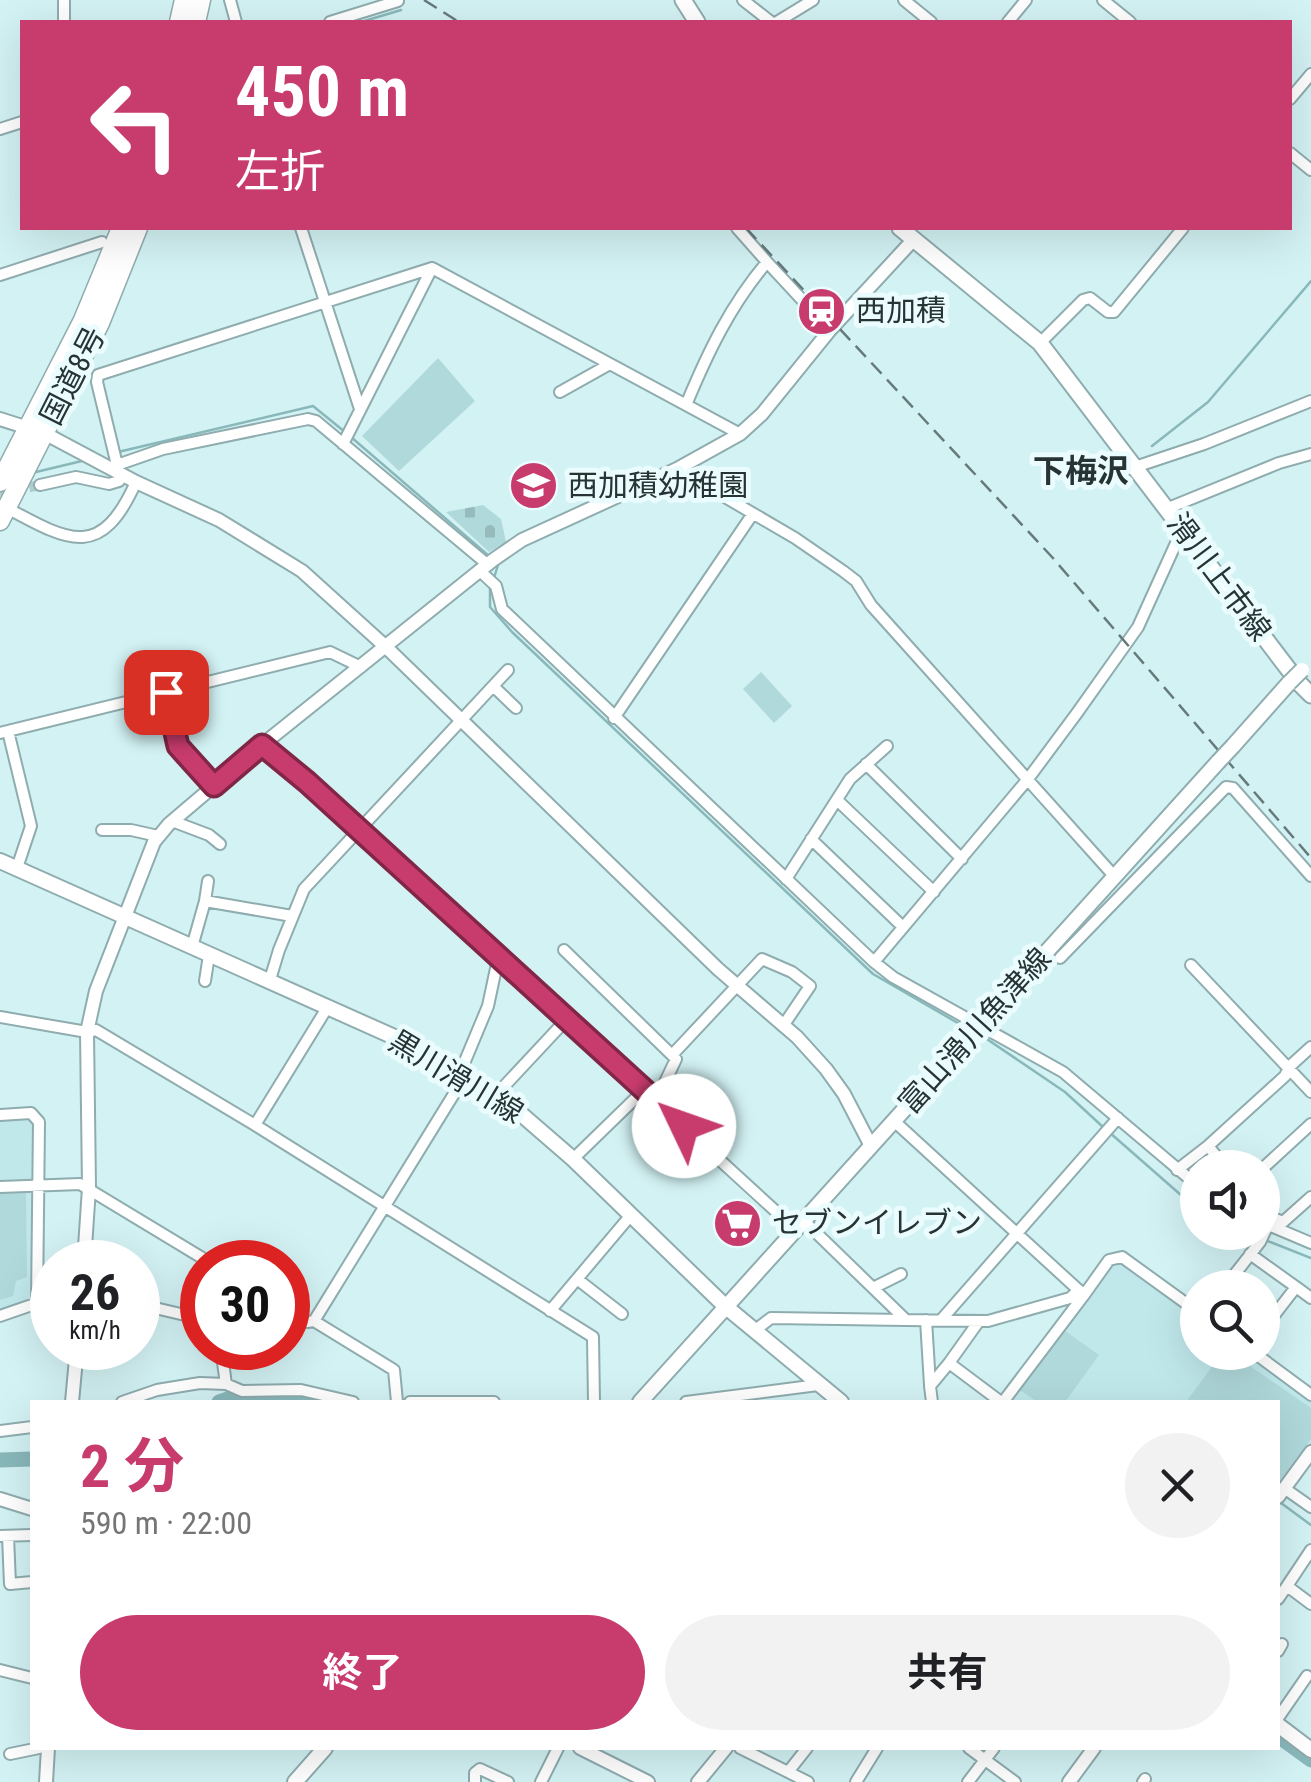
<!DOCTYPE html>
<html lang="ja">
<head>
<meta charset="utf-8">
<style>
	:root { --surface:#fff; --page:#f2f2f2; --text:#202124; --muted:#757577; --accent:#c73b6d }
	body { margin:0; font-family:"Roboto Condensed","Noto Sans JP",sans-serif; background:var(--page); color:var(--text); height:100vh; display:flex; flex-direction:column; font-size:38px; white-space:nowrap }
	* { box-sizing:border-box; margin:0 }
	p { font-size:32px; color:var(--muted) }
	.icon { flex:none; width:55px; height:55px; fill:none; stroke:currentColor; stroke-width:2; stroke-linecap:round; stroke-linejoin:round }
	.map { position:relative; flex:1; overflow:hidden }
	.side { position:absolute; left:30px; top:1400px; width:1250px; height:350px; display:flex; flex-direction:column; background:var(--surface); border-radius:0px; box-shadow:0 10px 40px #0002 }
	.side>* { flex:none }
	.top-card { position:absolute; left:20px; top:20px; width:1272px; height:210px; border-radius:0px; box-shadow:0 10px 40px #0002; background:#c73b6d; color:#fff; overflow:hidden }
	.tools { position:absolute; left:1180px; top:1150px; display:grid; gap:20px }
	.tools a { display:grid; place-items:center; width:100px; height:100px; border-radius:50%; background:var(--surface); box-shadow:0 10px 40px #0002; font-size:50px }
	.speed { position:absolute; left:30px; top:1240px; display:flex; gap:20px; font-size:50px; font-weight:700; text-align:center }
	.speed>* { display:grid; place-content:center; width:130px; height:130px; border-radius:50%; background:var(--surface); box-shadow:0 10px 40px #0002; line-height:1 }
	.speed small { font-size:25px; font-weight:400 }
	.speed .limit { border:15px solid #d22; background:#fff; color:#111 }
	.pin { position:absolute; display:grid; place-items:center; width:85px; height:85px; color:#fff; margin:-42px; border-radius:20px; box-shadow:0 5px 15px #0006 }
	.me { position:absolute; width:110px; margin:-55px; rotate:312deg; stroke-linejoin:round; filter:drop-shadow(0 0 8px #0008) }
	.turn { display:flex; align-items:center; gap:35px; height:210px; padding:0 50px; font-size:45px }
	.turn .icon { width:130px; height:130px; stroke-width:2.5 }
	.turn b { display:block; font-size:70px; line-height:85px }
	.round { display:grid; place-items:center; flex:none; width:105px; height:105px; border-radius:52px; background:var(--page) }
	.overview { display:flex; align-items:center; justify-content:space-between; height:170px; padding:0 50px }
	h1 { font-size:60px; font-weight:700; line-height:75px; color:var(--accent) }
	.action { display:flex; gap:20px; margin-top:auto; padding:20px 50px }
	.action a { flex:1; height:115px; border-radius:60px; background:var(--accent); color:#fff; font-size:40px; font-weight:700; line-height:115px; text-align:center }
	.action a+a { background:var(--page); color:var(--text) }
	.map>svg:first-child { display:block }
</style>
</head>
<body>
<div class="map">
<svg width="1311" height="1782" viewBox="0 0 1311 1782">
	<defs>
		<pattern id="cemetery-stones" width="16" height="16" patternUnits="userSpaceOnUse" patternTransform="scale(2.5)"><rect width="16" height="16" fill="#b0d9db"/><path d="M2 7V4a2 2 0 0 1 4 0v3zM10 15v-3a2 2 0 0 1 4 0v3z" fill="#97bbbd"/></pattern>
	</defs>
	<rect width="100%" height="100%" fill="#d3f2f4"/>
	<path fill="#c0e8eb" d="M30,1117L36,1122L35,1300L0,1312V1118Z
		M1122,1257L1197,1312L1198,1352L1253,1353L1311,1395V1453L1278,1498V1402H1003L1109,1260Z"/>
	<path fill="#b0d9db" d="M438,358L475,401L399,471L362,436Z
		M761,672L792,706L774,723L743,689Z
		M26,1192L27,1277L16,1281L13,1296L0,1300V1193Z
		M1064,1330L1099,1355L1065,1402H1037L1020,1390Z
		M1222,1353H1231L1311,1408V1439L1278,1483V1402H1186Z"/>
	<path fill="url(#cemetery-stones)" d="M483,505L501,519L506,542L489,552L446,512Z"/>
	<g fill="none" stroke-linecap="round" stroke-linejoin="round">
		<path stroke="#89b8bb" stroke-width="2.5" d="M361,22L401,10
			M351,437L489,556
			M1152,446L1208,402L1311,281
			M118,452L313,406L345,432
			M36,472L86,460
			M493,581L498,565
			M490,588V607L512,632L873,974L970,1030
			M978,1033L1065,1092L1103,1127
			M1109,1132L1198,1210
			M1245,1232L1258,1237
			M1265,1240L1311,1258
			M1281,1503L1311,1525"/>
		<path stroke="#89b8bb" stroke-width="15" d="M219,1402C245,1391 300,1395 327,1402
			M0,1460L32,1459
			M1278,1736L1311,1760"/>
		<path stroke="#b1ccce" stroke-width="10" stroke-dasharray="10 5" stroke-linecap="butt" d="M0,494L40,485"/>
		<defs>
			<path id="minor" d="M64,0V22
				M230,0L236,22
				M743,0L771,22
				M904,0L931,22
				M1103,0L1130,22
				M330,22L398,1
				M777,22L813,0
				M1008,22L1026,0
				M1290,99L1311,74
				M0,129L22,122
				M1290,153L1311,170
				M301,228L360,409
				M737,228L767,262
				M0,275L102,242
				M1040,343L1083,300L1090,298L1108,312H1114L1183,228
				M560,392L610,364
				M686,405C708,352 730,306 767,262L830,330
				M343,444L432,268
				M117,465L97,382L98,375L432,268L740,434
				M1135,467L1204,444L1311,401
				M677,469L795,538L843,571L856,581L871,605L1115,877
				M115,470L117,465L163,449L308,419L316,421L487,564
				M40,485L76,477L109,484L119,481L123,475
				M7,508C70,542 101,560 136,482
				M1166,509L1279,463L1311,454
				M479,570L496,586L502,609L874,962L893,977L1063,1072L1198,1186
				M493,686L516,708
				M166,692L178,747L213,787
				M614,718L752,515
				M8,731L31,826L17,868
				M0,733L330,652L361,667
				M262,745L307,782L795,1229
				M866,764L962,859
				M837,800L934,892
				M172,821L209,835L220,844
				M102,830H131L158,836
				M811,839L903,927
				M786,879L850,779L887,746
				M205,901L208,881
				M192,947L205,901L292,916
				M564,950L676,1059L656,1101
				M1060,958L1226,787L1233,788L1311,876
				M874,962L1028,779L1077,713L1138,627L1182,530
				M1191,965L1311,1092
				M205,981L209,955
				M269,983L279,950L304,889L508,670
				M327,1008L255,1125L593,1337L594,1402
				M0,1017L87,1032L96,1030L255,1125
				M673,1054L762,959L792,972L810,986L783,1026
				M460,1073L488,1006L498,959
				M495,1096L566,1020
				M0,1115L31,1113L39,1122L37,1303
				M894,1121L1084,1295L1109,1260L1122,1257L1198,1312
				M1208,1146L1226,1168
				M573,1159L644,1090
				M1262,1169L1311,1124
				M1177,1170L1208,1146L1285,1076L1289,1067L1311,1047
				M0,1187L80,1184L209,1262
				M1262,1210L1268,1216L1283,1222L1311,1197
				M803,1220L873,1288
				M1266,1224L1311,1243
				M1250,1254L1296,1287L1262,1331
				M901,1274L873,1288L906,1320L988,1321L1070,1298L1079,1290
				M577,1279L622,1314
				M1296,1287L1311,1298
				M1224,1288L1260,1242L1268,1225
				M138,1304L202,1319
				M288,1310L307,1322L314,1321L394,1370L397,1402
				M550,1311L631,1215
				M0,1316L52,1298
				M926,1320L930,1385
				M941,1320L1118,1118
				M314,1321L465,1076
				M754,1331L771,1318L905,1320
				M221,1348L226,1384
				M1253,1352L1311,1395
				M949,1363L979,1321
				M122,1402L157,1390L200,1383L226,1384L242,1391L301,1390L353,1402
				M410,1402H494
				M686,1402L818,1385
				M932,1402L930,1386L949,1363L1001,1402
				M1003,1402L1084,1295
				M0,1431L32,1427
				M1284,1488L1311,1507
				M0,1536L32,1535
				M8,1536L10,1584L32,1582
				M1287,1586L1311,1550
				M1278,1599L1287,1586L1311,1604
				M1278,1651L1282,1644
				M0,1670L32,1678
				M1278,1718L1307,1676
				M740,1748L808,1782
				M969,1748L1015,1782
				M10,1754L39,1748
				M788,1772L807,1748
				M475,1782V1773L480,1769L508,1782
				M541,1782L558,1748
				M856,1782L877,1748
				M968,1782L994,1748
				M1143,1782L1145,1779"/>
			<path id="tertiary" d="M0,419L44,433L136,482L219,520L302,571L386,647L718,969L797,1037L826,1069L844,1094L871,1146
				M84,1262L89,1188L87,1032L96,991L154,842L169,824L262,745L493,560L522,540L677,469L740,434L762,414L830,330L914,239
				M72,1402L77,1348
				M1278,1497L1311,1452
				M0,1499L32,1509
				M580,1748L648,1782
				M46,1782L48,1748
				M698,1782L726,1748
				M1069,1782L1094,1748"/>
			<path id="secondary" d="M1233,746L1289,683
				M0,861L410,1044L465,1076L521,1114L573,1159L725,1306L841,1402
				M640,1402L1218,762
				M1278,1725L1311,1750
				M295,1782L325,1748"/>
			<path id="primary" d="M683,0L697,22
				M900,228L1040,343L1289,670
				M1300,684L1311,695"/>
			<path id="trunk" d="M179,22L184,0
				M196,22L201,0
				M0,482L83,320L121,228
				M0,521L100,323L138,228"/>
		</defs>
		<use href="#minor" stroke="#8facae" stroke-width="14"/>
		<use href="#tertiary" stroke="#8facae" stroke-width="16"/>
		<use href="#secondary" stroke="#8facae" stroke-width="18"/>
		<use href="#primary" stroke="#8facae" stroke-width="19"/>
		<use href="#trunk" stroke="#8facae" stroke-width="21"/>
		<use href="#minor" stroke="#fff" stroke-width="10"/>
		<use href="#tertiary" stroke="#fff" stroke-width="12"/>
		<use href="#secondary" stroke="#fff" stroke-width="14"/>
		<use href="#primary" stroke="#fff" stroke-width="15"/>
		<use href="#trunk" stroke="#fff" stroke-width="18"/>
		<path stroke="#677a7b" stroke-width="2.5" stroke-dasharray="15 8" stroke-linecap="butt" d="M424,0L459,22
			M746,228L1052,557L1311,858"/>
		<defs>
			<path id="secondary-bridge" d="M1289,683L1302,670
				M1218,762L1233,746"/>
		</defs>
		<use href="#secondary-bridge" stroke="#8facae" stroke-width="18" stroke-linecap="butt"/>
		<use href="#secondary-bridge" stroke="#fff" stroke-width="14"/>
	</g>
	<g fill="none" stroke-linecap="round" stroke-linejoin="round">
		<defs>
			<path id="route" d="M166,692L178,746L214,786L262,745L307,782L684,1126"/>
		</defs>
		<use href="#route" stroke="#812647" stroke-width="25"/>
		<use href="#route" stroke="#c73b6d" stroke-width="18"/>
	</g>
	<defs>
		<symbol id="station-disc" viewBox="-11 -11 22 22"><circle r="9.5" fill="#c73b6d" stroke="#eafcfd"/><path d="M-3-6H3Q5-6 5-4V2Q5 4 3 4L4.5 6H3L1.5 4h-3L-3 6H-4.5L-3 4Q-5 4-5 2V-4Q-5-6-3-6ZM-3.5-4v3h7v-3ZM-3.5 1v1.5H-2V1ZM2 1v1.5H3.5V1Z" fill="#fff"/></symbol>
		<symbol id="school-disc" viewBox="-11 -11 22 22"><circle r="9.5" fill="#c73b6d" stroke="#eafcfd"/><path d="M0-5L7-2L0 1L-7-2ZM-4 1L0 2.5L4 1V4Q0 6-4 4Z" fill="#fff"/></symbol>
		<symbol id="supermarket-disc" viewBox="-11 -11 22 22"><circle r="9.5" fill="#c73b6d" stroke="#eafcfd"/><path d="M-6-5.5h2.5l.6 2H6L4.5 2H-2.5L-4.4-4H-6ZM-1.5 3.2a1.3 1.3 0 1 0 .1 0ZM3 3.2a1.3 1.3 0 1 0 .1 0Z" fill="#fff"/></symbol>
	</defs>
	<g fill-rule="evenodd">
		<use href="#station-disc" x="794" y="284" width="55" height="55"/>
		<use href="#school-disc" x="506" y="458" width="55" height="55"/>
		<use href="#supermarket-disc" x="710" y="1196" width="55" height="55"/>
	</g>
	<g text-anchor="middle" stroke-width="10" stroke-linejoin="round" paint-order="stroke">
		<g font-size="30" fill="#283334" stroke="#eafcfd" text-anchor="start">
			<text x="856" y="321">西加積</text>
			<text x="568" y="496">西加積幼稚園</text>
			<text x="772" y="1233">セブンイレブン</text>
		</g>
		<g font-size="30" fill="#283334" stroke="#eafcfd">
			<text transform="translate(73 376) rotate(-63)" y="10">国道8号</text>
			<text transform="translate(1219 577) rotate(53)" y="10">滑川上市線</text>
			<text transform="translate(975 1031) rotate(-48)" y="10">富山滑川魚津線</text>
			<text transform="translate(456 1077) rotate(31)" y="10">黒川滑川線</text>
		</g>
		<g font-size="32" font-weight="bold" fill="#283334" stroke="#eafcfd">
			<text x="1081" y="482">下梅沢</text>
		</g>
	</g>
</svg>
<div class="tools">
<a><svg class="icon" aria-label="sound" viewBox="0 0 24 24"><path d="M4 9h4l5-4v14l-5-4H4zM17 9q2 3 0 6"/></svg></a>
<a><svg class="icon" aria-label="search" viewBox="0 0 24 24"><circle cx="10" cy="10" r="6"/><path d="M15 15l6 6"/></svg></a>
</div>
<div class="speed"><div>26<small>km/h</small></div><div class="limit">30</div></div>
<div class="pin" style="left:166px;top:692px;background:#d93025"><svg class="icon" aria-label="arrive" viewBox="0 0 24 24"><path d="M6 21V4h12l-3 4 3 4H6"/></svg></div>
<svg class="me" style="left:684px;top:1126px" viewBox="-20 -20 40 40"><circle r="19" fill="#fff"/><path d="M0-13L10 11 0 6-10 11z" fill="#c73b6d"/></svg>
<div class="top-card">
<div class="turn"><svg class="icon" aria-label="left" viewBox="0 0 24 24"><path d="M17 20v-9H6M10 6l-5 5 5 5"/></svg><div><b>450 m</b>左折</div></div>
</div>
<section class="side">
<div class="overview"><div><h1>2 分</h1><p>590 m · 22:00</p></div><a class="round"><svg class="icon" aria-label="close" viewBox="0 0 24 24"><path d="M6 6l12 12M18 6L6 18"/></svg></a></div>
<div class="action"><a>終了</a><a>共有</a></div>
</section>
</div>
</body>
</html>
